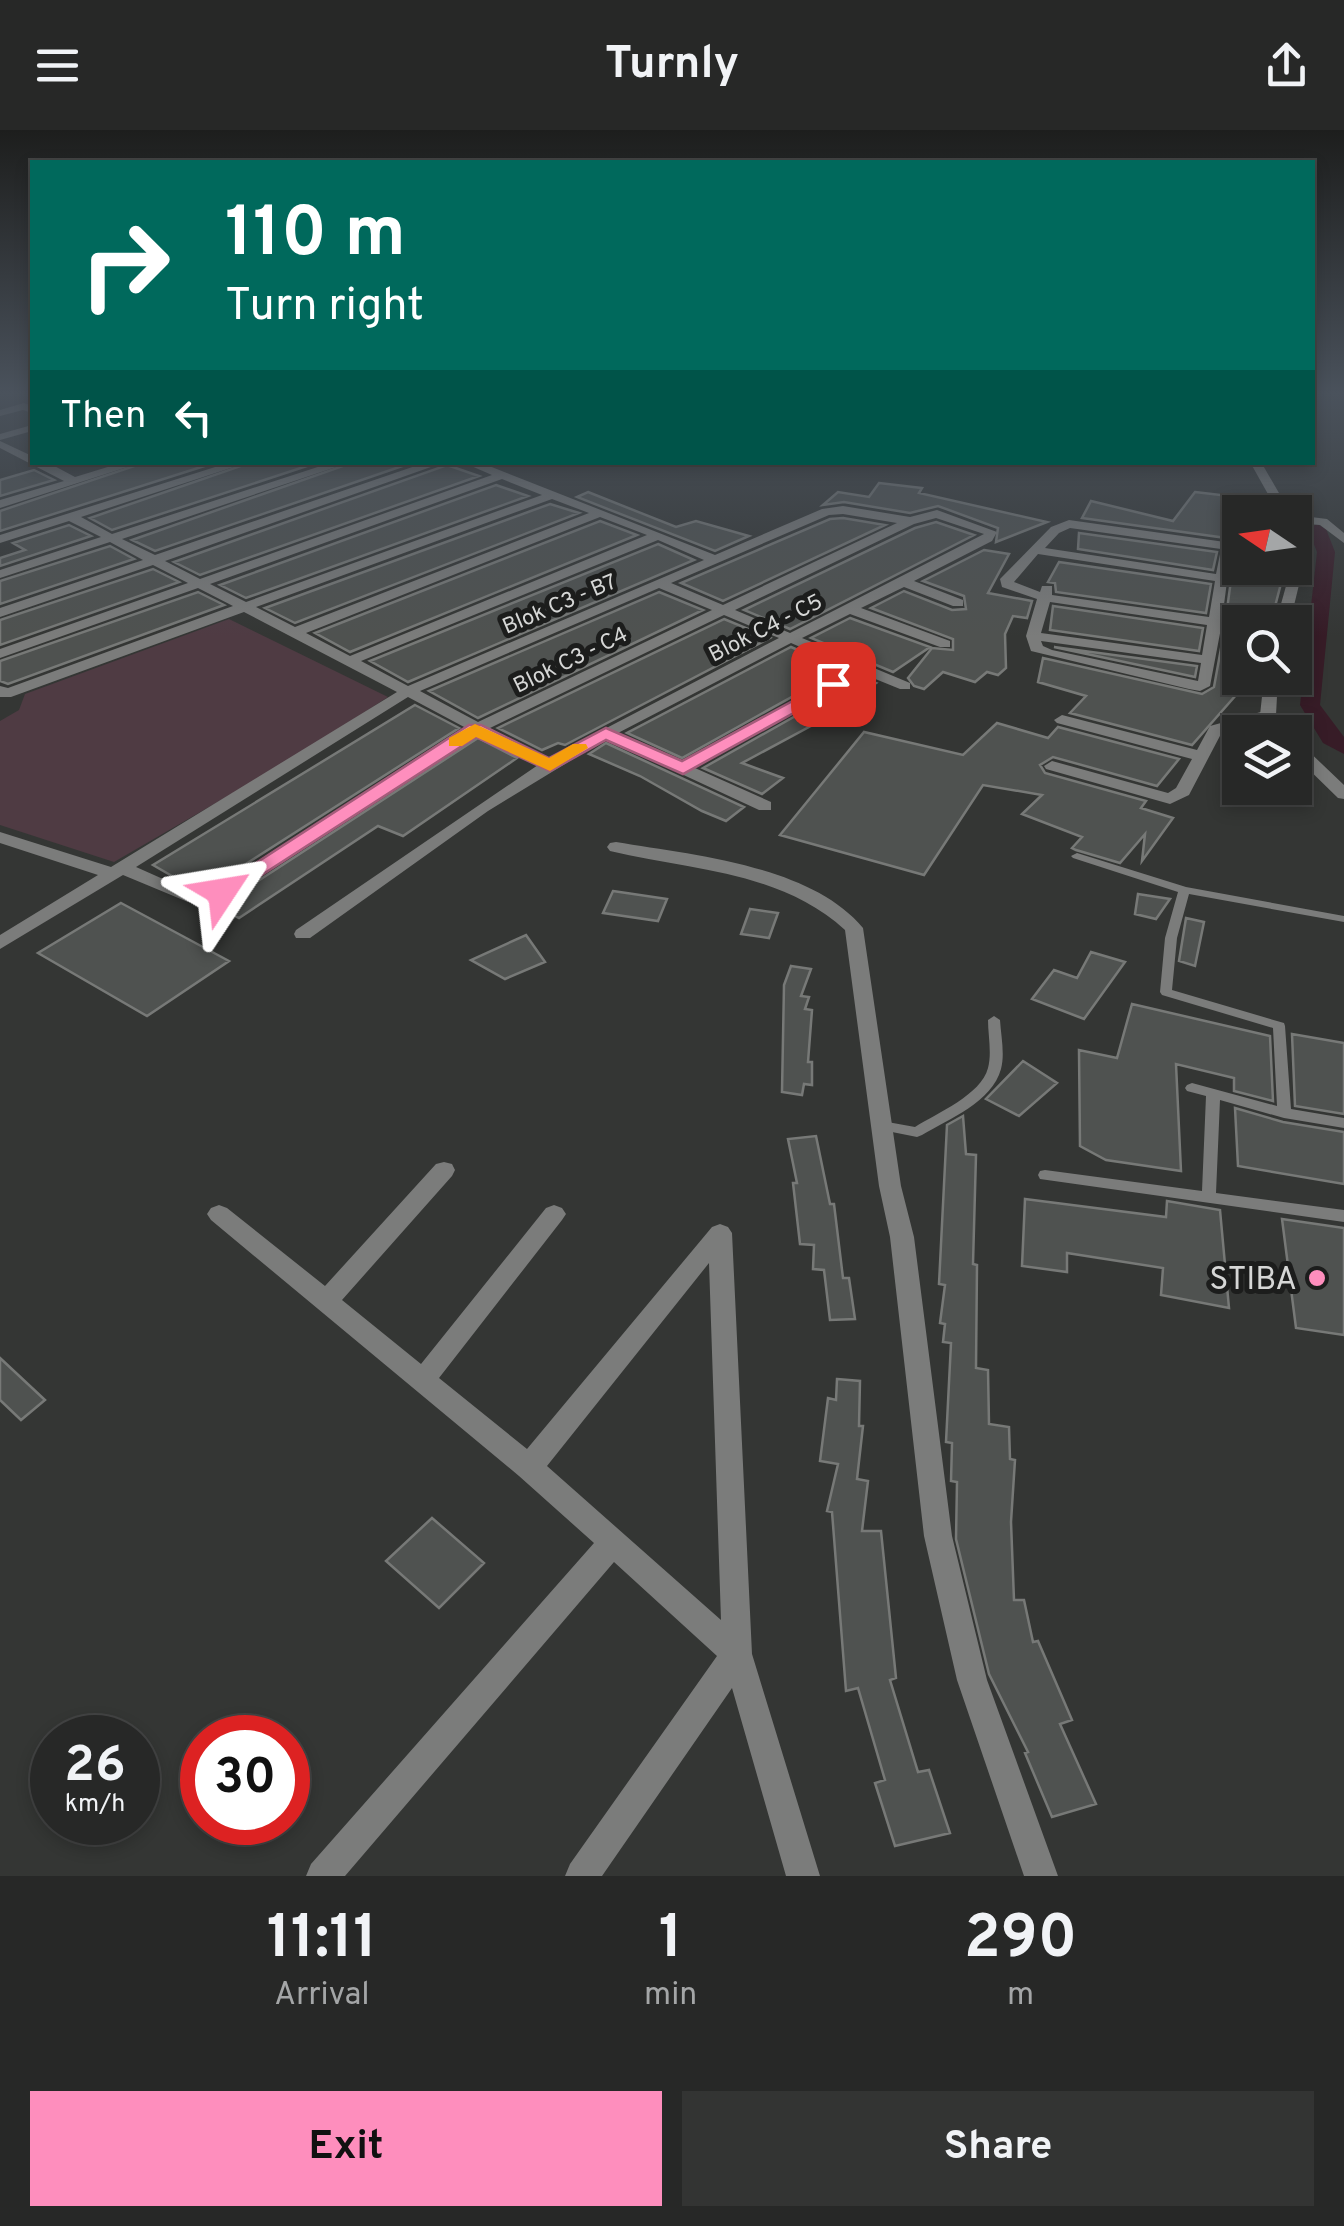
<!DOCTYPE html>
<html lang="en">
<head>
<meta charset="utf-8">
<style>
	:root { --surface:#272827; --page:#333433; --text:#f1f3f6; --muted:#a4a6a7; --line:#434444; --accent:#fe8ebd }
	body { margin:0; font-family:Overpass,sans-serif; background:var(--page); color:var(--text); height:100vh; display:flex; flex-direction:column; font-size:38px; white-space:nowrap }
	* { box-sizing:border-box; margin:0 }
	p { font-size:32px; color:var(--muted) }
	.icon { flex:none; width:55px; height:55px; fill:none; stroke:currentColor; stroke-width:2; stroke-linecap:round; stroke-linejoin:round }
	.map { position:relative; height:1746px; overflow:hidden }
	.drawer { display:flex; flex-direction:column; background:var(--surface); flex:1 }
	.drawer>* { flex:none }
	.top-card { position:absolute; left:30px; top:30px; width:1285px; height:305px; border-radius:0px; box-shadow:0 5px 15px #0003,0 0 0 2px var(--line); background:#00695c; color:#fff; overflow:hidden }
	.needle { width:65px; rotate:283deg }
	.tools { position:absolute; left:1222px; top:365px; display:grid; gap:20px }
	.tools a { display:grid; place-items:center; width:90px; height:90px; border-radius:0px; background:var(--surface); box-shadow:0 5px 15px #0003,0 0 0 2px var(--line); font-size:50px }
	.speed { position:absolute; left:30px; top:1585px; display:flex; gap:20px; font-size:50px; font-weight:700; text-align:center }
	.speed>* { display:grid; place-content:center; width:130px; height:130px; border-radius:50%; background:var(--surface); box-shadow:0 5px 15px #0003,0 0 0 2px var(--line); line-height:1 }
	.speed small { font-size:25px; font-weight:400 }
	.speed .limit { border:15px solid #d22; background:#fff; color:#111 }
	.pin { position:absolute; display:grid; place-items:center; width:85px; height:85px; color:#fff; margin:-42px; border-radius:20px; box-shadow:0 5px 15px #0006 }
	.me { position:absolute; width:110px; margin:-55px; rotate:57deg; stroke-linejoin:round; filter:drop-shadow(0 0 8px #0008) }
	.turn { display:flex; align-items:center; gap:35px; height:210px; padding:0 30px; font-size:45px }
	.turn .icon { width:130px; height:130px; stroke-width:2.5 }
	.turn b { display:block; font-size:70px; line-height:85px }
	.then { display:flex; align-items:center; height:95px; padding:0 30px; background:#0003; gap:20px; font-size:38px }
	.eta { display:flex; justify-content:space-evenly; align-items:center; height:170px; text-align:center }
	.eta b { font-size:60px; font-weight:700; line-height:70px }
	.button { display:flex; gap:20px; margin-top:auto; padding:20px 30px }
	.button a { flex:1; height:115px; border-radius:0px; background:var(--accent); color:#111; font-size:40px; font-weight:700; line-height:115px; text-align:center }
	.button a+a { background:var(--page); color:var(--text) }
	header { display:flex; justify-content:space-between; align-items:center; height:130px; padding:0 30px; background:var(--surface); font-size:45px; font-weight:700 }
	.map>svg:first-child { display:block }
</style>
</head>
<body>
<header><svg class="icon" aria-label="menu" viewBox="0 0 24 24"><path d="M4 6h16M4 12h16M4 18h16"/></svg>Turnly<svg class="icon" aria-label="share" viewBox="0 0 24 24"><path d="M12 15V3M7 8l5-5 5 5M5 13v7h14v-7"/></svg></header>
<div class="map">
<svg width="1344" height="1746" viewBox="0 0 1344 1746">
	<rect width="100%" height="100%" fill="#343634"/>
	<path fill="#4f3b43" d="M229,489L388,567L292,629L114,732L0,695V591L19,580L25,564Z"/>
	<g fill="none" stroke-linecap="round" stroke-linejoin="round">
		<path fill="#371c27" fill-rule="evenodd" d="M1317,394L1326,399L1335,422L1320,575L1344,607V624L1323,613L1300,575L1317,422L1308,399Z"/>
	</g>
	<path fill="#4f5250" stroke="#777977" stroke-width="2.5" d="M146,332H217L0,401V381Z
		M252,332H319L112,400L90,388Z
		M354,332H414L155,421L132,410Z
		M447,335L479,346L200,445L174,432Z
		M34,340L54,350L0,366V350Z
		M879,353L922,358L919,363L1047,392L996,412L998,398L938,376L910,383L844,372L823,375L838,362L869,367Z
		M496,355L528,366L246,468L220,455Z
		M588,362L676,397L696,391L749,406L715,421L577,367Z
		M1195,362L1238,367L1240,438H1285L1272,488L1244,484L1240,490L1226,487L1236,413L1233,409L1082,388L1091,371L1173,391Z
		M550,374L579,383L295,493L265,478Z
		M843,388L885,395L723,471L681,453L830,389Z
		M600,391L637,405L350,522L315,503Z
		M936,392L974,405L790,499L744,480L915,398Z
		M69,395L91,406L0,436V428L25,420L13,413Z
		M1079,403L1217,422L1213,440L1078,419Z
		M658,414L694,430L408,552L370,531Z
		M110,416L134,429L0,474V451Z
		M984,420L1009,424L988,463L1032,471L1027,488L1013,486L1005,504L1006,538L998,545L987,542L975,552L943,542L924,559L914,556L908,548L932,518L953,520V509L871,478L904,461L952,480L966,479L964,466L923,451Z
		M1059,432L1211,454L1206,483L1056,462L1055,453L1048,452Z
		M153,439L179,452L0,515V490Z
		M198,462L224,475L8,554L0,551V531Z
		M659,462L703,480L478,588L429,561Z
		M1053,476L1203,498L1199,521L1050,500Z
		M850,488L930,517L893,542L811,508Z
		M724,489L770,508L565,615L558,613L542,620L498,598Z
		M1224,502L1240,505V548H1251L1192,615L1070,583L1086,566L1038,552L1043,528L1202,564L1214,557Z
		M791,517L842,539L682,628L627,603Z
		M1054,517L1197,536L1195,547Z
		M863,548L876,553L822,590L742,633L783,648L762,664L703,638Z
		M415,575L459,598L216,753L191,757L153,735Z
		M997,593L1048,608L1058,597L1179,629L1157,656L1053,627L1040,635L1045,643L1146,671L1141,678L1173,688L1142,731L1145,704L1120,733L1076,720L1072,718L1082,707L1022,684L1042,665L983,655L924,745L780,705L864,602L963,625Z
		M478,608L517,628L403,706L378,696L239,788L209,773L230,769Z
		M606,613L744,677L726,691L702,681L640,646L589,624Z
		M613,761L667,769L658,791L603,783Z
		M1138,764L1170,769L1156,789L1135,784Z
		M121,773L229,831L147,886L38,823Z
		M750,779L778,783L769,808L741,804Z
		M1186,788L1204,792L1195,836L1179,831Z
		M526,805L545,832L505,849L471,830Z
		M1091,822L1125,832L1084,889L1032,869L1054,840L1077,848Z
		M791,836L811,839L801,866L809,867L805,879L812,880L808,932H812V955L804,954L802,965L782,962L784,855Z
		M1132,874L1270,906L1273,971L1234,961V948L1176,934L1181,1041L1106,1030L1080,1016L1079,920L1117,928Z
		M1292,904L1344,913V984L1295,976Z
		M1023,931L1057,953L1019,986L986,969Z
		M1235,978L1283,992L1344,1002V1054L1238,1036Z
		M963,986L966,1024L976,1025L973,1134L977,1135L976,1238L988,1240L989,1294L1009,1297L1010,1329L1015,1330L1011,1392L1014,1470H1024L1033,1512L1038,1511L1072,1590L1060,1594L1096,1674L1052,1687L1025,1623L1028,1622L989,1544L956,1409L957,1352L951,1351L952,1313L946,1312L951,1213L943,1212L945,1194L940,1193L945,1155L939,1154L947,995Z
		M816,1006L830,1074H834L843,1148H849L855,1189L830,1190L824,1140L813,1139L814,1115L800,1114L793,1053H797L788,1009Z
		M1025,1069L1166,1087L1167,1071L1220,1080L1229,1178L1161,1165L1163,1138L1067,1123V1142L1022,1136Z
		M1282,1089L1344,1098V1205L1296,1198Z
		M0,1228L45,1270L21,1290L0,1270Z
		M837,1249L860,1251L859,1296H863L857,1349L868,1351L862,1401H881L896,1548L890,1550L918,1642L929,1640L950,1703L895,1716L875,1653L885,1650L858,1558L846,1561L832,1382L827,1381L838,1334L820,1331L828,1268L836,1270Z
		M432,1388L484,1433L439,1478L386,1431Z"/>
	<g fill="none" stroke-linecap="round" stroke-linejoin="round">
		<path fill="#7b7c7b" fill-rule="evenodd" d="M1077,723L1186,757L1344,786V792L1189,764L1177,808L1172,860L1284,893L1285,896L1291,979L1344,988V998L1284,988L1220,970L1216,1063L1344,1080V1092L1040,1049L1038,1045L1040,1041L1045,1040L1202,1061L1206,966L1187,961L1185,958L1187,955L1192,953L1277,976L1273,898L1162,865L1160,862L1165,808L1178,762L1073,728L1071,726Z
			M994,886L1000,890C1001,906 1005,924 1001,939C992,972 949,989 922,1005L917,1007L877,999L875,996L877,993L882,991L915,997C937,983 981,965 988,938C992,923 988,905 988,890Z"/>
		<path fill="#7b7c7b" fill-rule="evenodd" d="M24,273L32,276V283L23,280L0,286V280Z
			M32,295V301L0,310V304Z
			M0,311L32,326V332H47L75,347L124,332H143L0,378V370L64,351L0,318Z
			M231,332H249L81,387L112,404L333,332H351L122,409L155,425L427,332H445L165,431L200,449L492,345L462,332H479L715,425L822,379L843,376L910,387L937,380L997,402L992,411L914,451L963,470V476H953L904,457L861,478L950,511V517H940L850,484L802,508L910,553V559H900L863,544L695,638L771,672V680H759L606,609L488,681L310,808H296L294,804L296,800L538,635L478,604L228,766L188,772L123,745L0,819V805L98,745L0,713V702L111,737L397,562L244,482L11,567H0V556L8,558L233,476L198,458L0,528V519L188,453L153,435L0,487V478L143,430L110,412L0,448V440L101,407L69,391L0,413V405ZM502,349L542,365L246,472L210,454ZM552,369L589,383L295,497L256,477ZM843,384L897,393L723,475L671,453L829,385ZM600,387L647,405L350,526L306,503ZM936,388L984,404L790,503L735,480L914,394ZM658,410L704,430L408,556L361,531ZM659,458L712,480L478,592L420,561ZM724,485L779,508L549,628L490,598ZM791,513L851,539L682,632L618,603ZM408,567L466,598L217,757L190,761L136,737Z
			M1295,385L1327,389L1344,403V413L1320,395L1295,393Z
			M1069,390L1232,413L1222,490L1240,494V502L1221,498L1210,556L1200,561L1189,559L1031,521L1026,506L1037,469L1002,457L1000,449L1051,397ZM1070,398L1221,419L1216,444L1045,418L1059,403ZM1038,424L1215,451L1209,487L1059,466L1052,465V456H1042L1040,462L1014,452ZM1050,472L1207,495L1202,525L1041,503ZM1041,511L1201,533L1198,551L1052,520L1043,516Z
			M1268,580L1273,582V588L1222,602L1189,665L1170,674L1046,639L1044,636L1052,631L1168,663L1176,658L1192,629L1057,593L1054,590L1062,585L1197,620L1210,596Z
			M616,712C692,725 811,735 863,798L901,1056L914,1107L952,1406L987,1550L1058,1746H1024L957,1550L924,1406L890,1107L879,1056L845,800C780,741 691,740 610,721L607,717L610,713Z
			M444,1032L452,1034L455,1040L452,1046L342,1170L421,1234L546,1078L554,1075L562,1078L566,1084L562,1090L439,1248L527,1319L712,1097L720,1094L728,1097L732,1103L752,1524L820,1746H786L732,1558L602,1746H565L570,1734L717,1526L614,1432L345,1746H306L311,1734L594,1413L519,1346L211,1090L207,1084L211,1078L219,1075L227,1078L325,1156L436,1034ZM709,1133L721,1490L547,1336Z"/>
		<path fill="#7b7c7b" fill-rule="evenodd" d="M1250,332H1261L1290,382H1278Z
			M1295,401L1301,405L1305,430L1290,492H1276L1291,438H1295Z
			M1264,548H1278L1276,585L1288,602H1273L1260,585Z
			M1295,612L1301,614L1344,655V669L1338,668L1295,626Z"/>
	</g>
	<linearGradient id="sky" x2="0" y2="1"><stop stop-color="#1d1e1d"/><stop offset="0.52" stop-color="#4a525c"/><stop offset="1" stop-color="#4a525c" stop-opacity="0"/></linearGradient>
	<rect width="1344" height="506" fill="url(#sky)"/>
	<path fill="#fe8ebd" stroke="#a55c7b" stroke-width="2.5" d="M833,549L839,551V558L683,644L606,610L550,641L476,607L229,766L222,768L211,762L469,595H481L549,628L606,598L682,631Z"/>
	<path fill="#f59e0b" d="M475,594L549,628L573,614H586L588,618L550,641L476,607L462,616H449V608Z"/>
	<circle fill="#fe8ebd" stroke="#1c1d1c" stroke-width="4" cx="1317" cy="1148" r="10"/>
	<g text-anchor="middle" stroke-width="10" stroke-linejoin="round" paint-order="stroke">
		<g font-size="22" fill="#d6d7d6" stroke="#1c1d1c">
			<text transform="translate(559 473) rotate(-23)" y="8">Blok C3 - B7</text>
			<text transform="translate(765 497) rotate(-27)" y="8">Blok C4 - C5</text>
			<text transform="translate(570 529) rotate(-26)" y="8">Blok C3 - C4</text>
		</g>
		<g font-size="32" fill="#d6d7d6" stroke="#1c1d1c" text-anchor="end">
			<text x="1297" y="1159">STIBA</text>
		</g>
	</g>
</svg>
<div class="tools">
<a><svg class="needle" viewBox="-14 -14 28 28"><path d="M0-13l5 13h-10z" fill="#e53935"/><path d="M0 13l5-13h-10z" fill="#a4a6a7"/></svg></a>
<a><svg class="icon" aria-label="search" viewBox="0 0 24 24"><circle cx="10" cy="10" r="6"/><path d="M15 15l6 6"/></svg></a>
<a><svg class="icon" aria-label="layers" viewBox="0 0 24 24"><path d="M12 4l9 5-9 5-9-5zM3 14l9 5 9-5"/></svg></a>
</div>
<div class="speed"><div>26<small>km/h</small></div><div class="limit">30</div></div>
<div class="pin" style="left:833px;top:554px;background:#d93025"><svg class="icon" aria-label="arrive" viewBox="0 0 24 24"><path d="M6 21V4h12l-3 4 3 4H6"/></svg></div>
<svg class="me" style="left:222px;top:762px" viewBox="-20 -20 40 40"><path d="M0-17L14 15 0 8-14 15z" fill="#fe8ebd" stroke="#fff" stroke-width="4"/></svg>
<div class="top-card">
<div class="turn"><svg class="icon" aria-label="right" viewBox="0 0 24 24"><path d="M7 20v-9h11M14 6l5 5-5 5"/></svg><div><b>110 m</b>Turn right</div></div>
<div class="then">Then<svg class="icon" aria-label="left" viewBox="0 0 24 24"><path d="M17 20v-9H6M10 6l-5 5 5 5"/></svg></div>
</div>
</div>
<section class="drawer">
<div class="eta">
<div><b>11:11</b><p>Arrival</p></div>
<div><b>1</b><p>min</p></div>
<div><b>290</b><p>m</p></div>
</div>
<div class="button"><a>Exit</a><a>Share</a></div>
</section>
</body>
</html>
